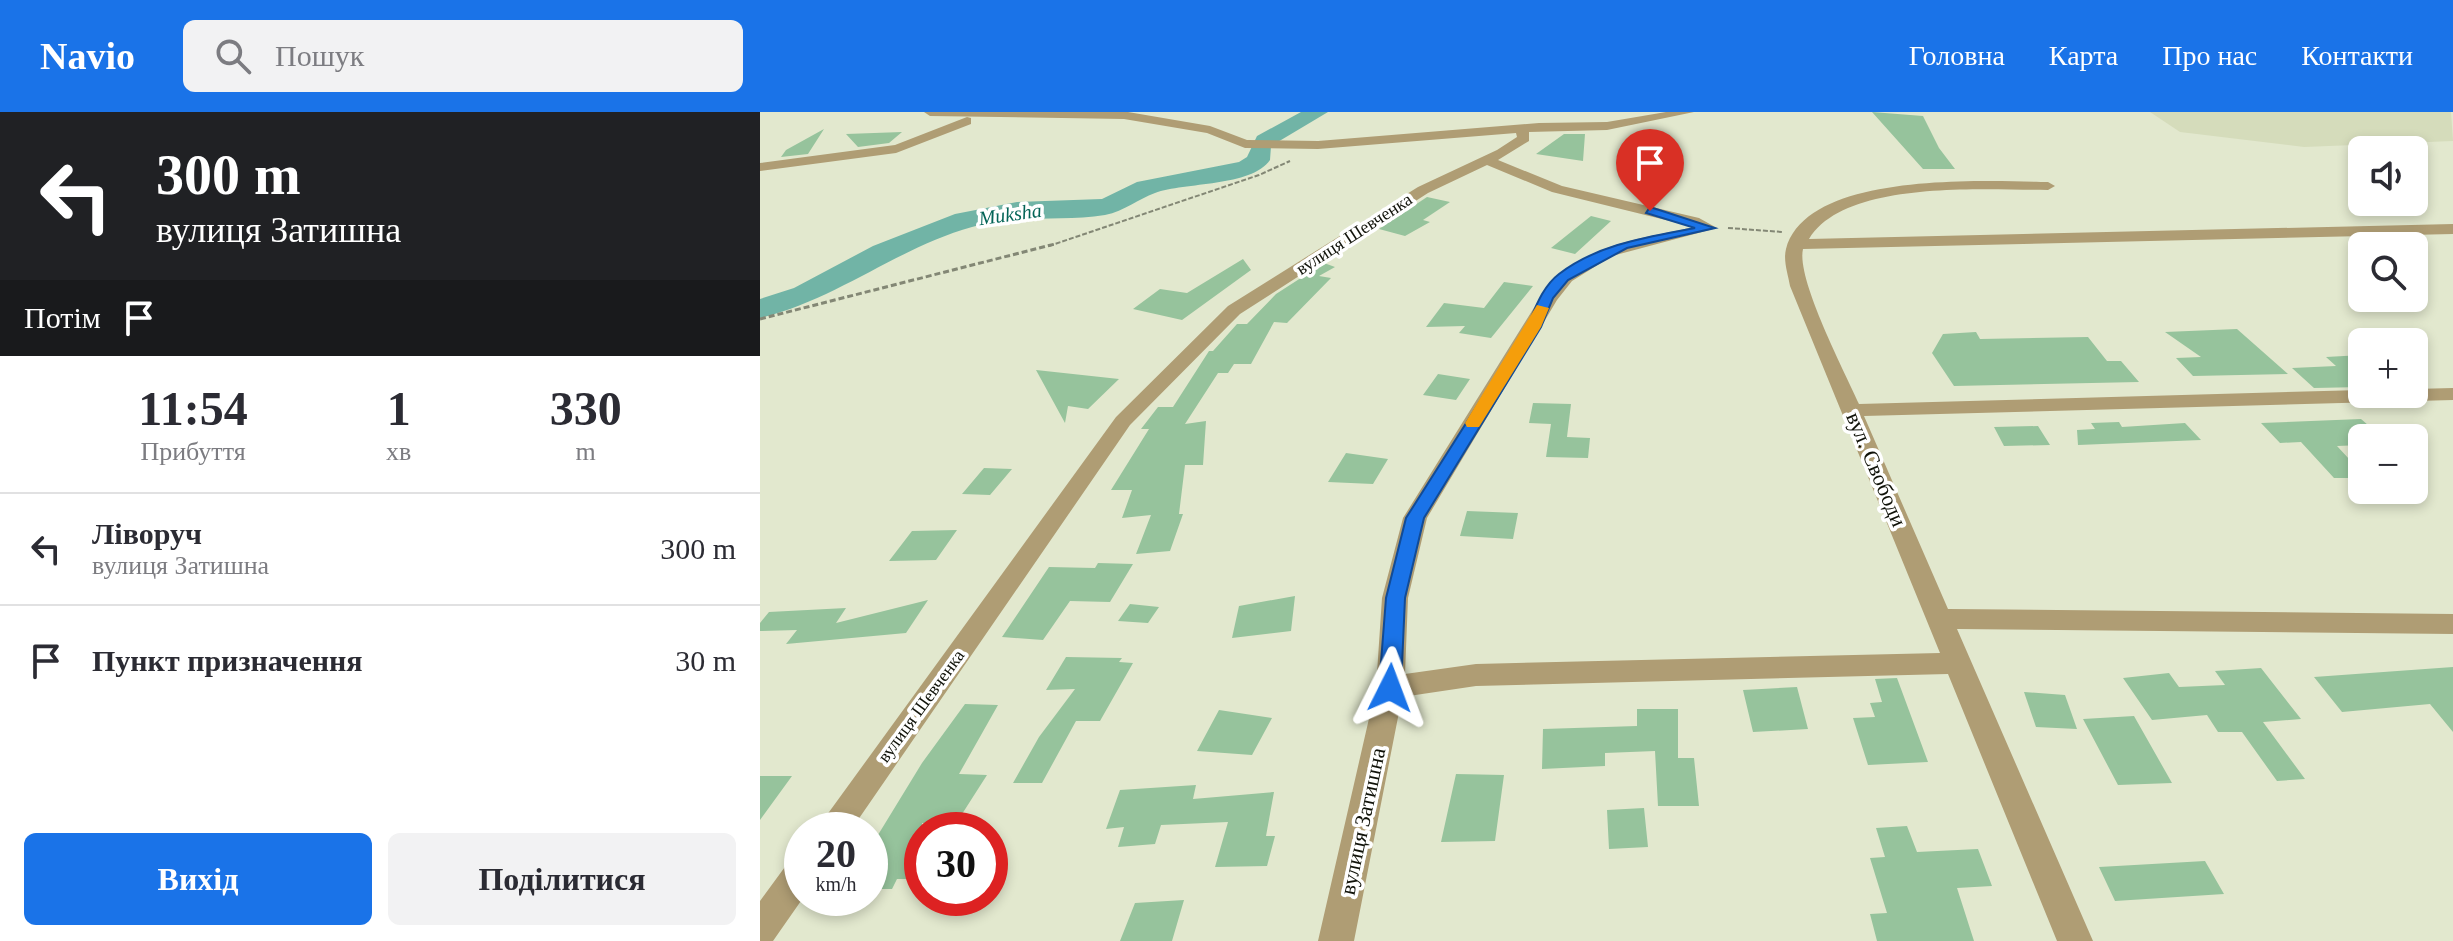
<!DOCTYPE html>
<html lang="uk">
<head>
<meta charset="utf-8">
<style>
	:root { --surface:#fff; --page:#f2f2f3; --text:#2b2b33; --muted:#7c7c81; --line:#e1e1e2; --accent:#1a73e8 }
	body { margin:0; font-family:Georgia,serif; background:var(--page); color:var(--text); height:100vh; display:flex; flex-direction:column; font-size:30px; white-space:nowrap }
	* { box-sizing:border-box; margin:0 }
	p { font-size:26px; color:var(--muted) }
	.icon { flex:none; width:44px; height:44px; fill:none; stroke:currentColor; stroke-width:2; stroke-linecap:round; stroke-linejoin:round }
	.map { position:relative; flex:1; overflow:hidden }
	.panel { display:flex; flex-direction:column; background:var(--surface); width:760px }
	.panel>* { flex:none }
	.guide { background:#202124; color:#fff; overflow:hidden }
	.buttons { position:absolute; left:1588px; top:24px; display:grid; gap:16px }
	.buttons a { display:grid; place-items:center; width:80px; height:80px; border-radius:12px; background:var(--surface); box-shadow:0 4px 12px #0003; font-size:40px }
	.speed { position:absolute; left:24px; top:700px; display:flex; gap:16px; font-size:40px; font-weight:700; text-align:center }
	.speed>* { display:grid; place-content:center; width:104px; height:104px; border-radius:50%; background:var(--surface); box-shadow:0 4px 12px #0003; line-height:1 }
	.speed small { font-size:20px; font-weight:400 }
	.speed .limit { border:12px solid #d22; background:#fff; color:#111 }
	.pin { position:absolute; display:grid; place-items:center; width:68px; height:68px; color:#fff; margin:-82px -34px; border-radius:50% 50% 50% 0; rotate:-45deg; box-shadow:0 0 8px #0007 }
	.pin .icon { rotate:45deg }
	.me { position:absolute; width:88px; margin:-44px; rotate:3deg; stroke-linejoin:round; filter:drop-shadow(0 0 6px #0008) }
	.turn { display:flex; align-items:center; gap:28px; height:168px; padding:0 24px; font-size:36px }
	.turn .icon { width:104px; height:104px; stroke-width:2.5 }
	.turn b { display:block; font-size:56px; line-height:68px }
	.then { display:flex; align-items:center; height:76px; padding:0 24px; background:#0003; gap:16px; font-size:30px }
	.eta { display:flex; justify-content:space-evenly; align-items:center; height:136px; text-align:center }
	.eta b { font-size:48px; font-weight:700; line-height:56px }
	.cta { display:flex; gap:16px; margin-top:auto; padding:16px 24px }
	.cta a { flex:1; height:92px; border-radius:12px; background:var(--accent); color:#fff; font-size:32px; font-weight:700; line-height:92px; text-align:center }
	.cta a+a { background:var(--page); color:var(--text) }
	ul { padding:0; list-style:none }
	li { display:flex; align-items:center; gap:24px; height:112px; padding:0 24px; border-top:2px solid var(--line) }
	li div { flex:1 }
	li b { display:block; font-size:30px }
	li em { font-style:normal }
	header { display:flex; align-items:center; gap:48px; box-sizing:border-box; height:112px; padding:0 40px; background:var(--accent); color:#fff }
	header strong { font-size:38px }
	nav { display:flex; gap:44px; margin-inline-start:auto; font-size:28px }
	.search { width:560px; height:72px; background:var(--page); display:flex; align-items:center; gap:20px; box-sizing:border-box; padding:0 28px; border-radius:12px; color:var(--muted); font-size:30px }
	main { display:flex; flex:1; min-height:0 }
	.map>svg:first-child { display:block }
</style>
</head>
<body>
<header>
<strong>Navio</strong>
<div class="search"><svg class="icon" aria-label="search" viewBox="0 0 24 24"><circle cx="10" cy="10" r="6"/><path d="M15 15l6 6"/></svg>Пошук</div>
<nav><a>Головна</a><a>Карта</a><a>Про нас</a><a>Контакти</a></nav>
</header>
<main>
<section class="panel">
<div class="guide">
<div class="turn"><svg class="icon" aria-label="left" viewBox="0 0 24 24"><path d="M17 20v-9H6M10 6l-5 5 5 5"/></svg><div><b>300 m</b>вулиця Затишна</div></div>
<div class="then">Потім<svg class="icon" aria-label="arrive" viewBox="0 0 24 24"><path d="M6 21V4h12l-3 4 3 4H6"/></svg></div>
</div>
<div class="eta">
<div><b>11:54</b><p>Прибуття</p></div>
<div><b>1</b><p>хв</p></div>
<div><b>330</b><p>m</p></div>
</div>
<ul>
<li><svg class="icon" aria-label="left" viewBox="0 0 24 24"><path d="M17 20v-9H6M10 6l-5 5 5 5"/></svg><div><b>Ліворуч</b><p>вулиця Затишна</p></div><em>300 m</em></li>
<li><svg class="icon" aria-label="arrive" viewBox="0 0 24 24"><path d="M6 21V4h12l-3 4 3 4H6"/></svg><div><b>Пункт призначення</b></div><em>30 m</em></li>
</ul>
<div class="cta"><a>Вихід</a><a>Поділитися</a></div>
</section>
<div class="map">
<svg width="1693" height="829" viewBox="0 0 1693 829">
	<rect width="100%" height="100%" fill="#e2e8ce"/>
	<path fill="#d5dcbb" d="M1390,0H1691L1693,29L1544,35L1420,20Z"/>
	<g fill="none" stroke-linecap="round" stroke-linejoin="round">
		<path fill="#71b4a6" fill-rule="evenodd" d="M541,0H568L511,34L510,48C491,75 425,70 395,81C378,87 365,99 345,103C301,110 256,102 212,115C137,136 76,188 0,206V187L34,176L113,134L195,102L257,90L342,87L377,70L479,50L487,45L497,24Z"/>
	</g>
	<path fill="#96c39c" d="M1112,0L1163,4L1179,36L1195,57H1163Z
		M64,17L48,42L21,45L26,38Z
		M142,20L129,31L98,35L86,22Z
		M804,22H825L823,49L776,42Z
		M667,85L690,90L663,108L670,110L645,124L619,117Z
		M831,104L851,109L815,142L791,136Z
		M483,147L491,158L422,208L373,197L400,177L427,181Z
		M564,151L575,155L559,164L571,166L527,211L514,210L491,252H474L468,261H458L425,312L446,309L443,353H425L419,402H423L410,439L376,442L391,403L362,406L372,378H351L389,317H381L398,295H413L449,239H453L477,212H487L516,182Z
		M744,170L773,174L731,226L699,221L705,214L666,215L684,191L724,196Z
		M1477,217L1528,262L1433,264L1416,246L1441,245L1405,220Z
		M1216,220L1220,227L1328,225L1347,249H1361L1379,270L1194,274L1172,241L1183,222Z
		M1602,243V275L1554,276L1532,256L1576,254L1566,245Z
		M276,258L359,267L328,297L308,294L305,311Z
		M678,262L710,267L696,288L663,283Z
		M773,291L811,292L807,325L830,326L828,346L786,345L791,312L769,311Z
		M1601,307L1623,326H1602V333L1577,334L1602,361V366H1574L1541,330L1520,331L1501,311Z
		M1359,310L1362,315L1425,311L1441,328L1318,333L1317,318L1335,317L1331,311Z
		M1278,314L1290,333L1244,334L1234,315Z
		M586,341L628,347L613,372L568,370Z
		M224,356L252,357L230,383L202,382Z
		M707,399L758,401L753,427L700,424Z
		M197,418L176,448L129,449L152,419Z
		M338,451L373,452L350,490L310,489L283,528L242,525L289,455L335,456Z
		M535,484L531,519L472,526L479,494Z
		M168,488L146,521L26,532L37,518L0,519V511L9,500L86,496L76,511Z
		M370,492L399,495L388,511L358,509Z
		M306,545L362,546L359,550L373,551L340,609H316L282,671H253L279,625L315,577L286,578Z
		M1693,555V620L1670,592L1582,600L1554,565Z
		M1501,556L1541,607L1503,610L1545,667L1517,669L1482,620H1458L1447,603L1392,608L1363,566L1409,561L1419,575L1465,573L1455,559Z
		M1137,566L1168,650L1108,653L1093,606L1115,605L1110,591L1122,590L1115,567Z
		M1037,575L1048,617L993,620L983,578Z
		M1264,580L1305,583L1317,617L1276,615Z
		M205,592L238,593L199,662L227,663L195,713L162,711V767H137L132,777H110V736L162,651Z
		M877,597H918V646H934L939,694H898L895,639L845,641V654L782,657L783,617L877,614Z
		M459,598L512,606L492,643L437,639Z
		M1374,604L1412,671L1358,673L1323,607Z
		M696,662L744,663L735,729L681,730Z
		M0,664H32L0,708Z
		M436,673L433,687L514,680L506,724H515L507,754L455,755L468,710L401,713L395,732L358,735L364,715L346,717L360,678Z
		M884,696L888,735L849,737L847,698Z
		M1147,714L1157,740L1218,737L1232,774L1197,776L1214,829H1117L1110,802L1127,801L1110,746L1125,745L1116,716Z
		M1445,749L1464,782L1355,789L1339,755Z
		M424,788L412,829H360L375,791Z"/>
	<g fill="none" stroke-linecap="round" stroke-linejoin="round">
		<path stroke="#838775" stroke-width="2" stroke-dasharray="5 2" stroke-linecap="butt" d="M968,116L1023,120
			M289,134L499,63L530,49"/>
		<path stroke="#838775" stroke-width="3" stroke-dasharray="6 3" stroke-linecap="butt" d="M0,207L295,132"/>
		<path fill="#af9d74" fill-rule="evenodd" d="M164,0H368L450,14L487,28L558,29L779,11L847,10L906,0H934L847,18L769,20V29L738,48L802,74L939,106L957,116L852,144L812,169L797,188L667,406L648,486L645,562L716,552L1180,541L1030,174C1028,162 1023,149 1026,137C1047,59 1224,69 1288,70L1295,74L1288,78C1227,78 1085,67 1049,127L1693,112V122L1043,137C1036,167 1085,260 1099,292L1602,278V282H1654V277L1693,276V288L1104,304L1188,497L1693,502V522L1197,517L1333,829H1297L1188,562L716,574L642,585L594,829H558L616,576L622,486L643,406L780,186C821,131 872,129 934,115L792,80L727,53L668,81L480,202L370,313L91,718H56L356,305L468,194L658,75L737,38L757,25L756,21L558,37L485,36L447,21L364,7L170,4Z
			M207,5L211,6V12L136,41L0,59V51L135,33Z
			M42,743L43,786L13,829H0V789L30,748Z"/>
	</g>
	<path fill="#1a73e8" stroke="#114b97" stroke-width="2" d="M890,95L955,116L867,136L808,168L793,186L781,215L664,406L645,486L641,576L630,584L622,582L619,576L626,486L646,406L767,215C775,197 782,175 799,162C838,132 888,125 935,116L886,101Z"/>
	<path fill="#f59e0b" d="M777,193L789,196L781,215L719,315H707L705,311Z"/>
	<g text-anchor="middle" stroke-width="7" stroke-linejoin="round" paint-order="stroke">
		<g font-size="18" fill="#101209" stroke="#fff">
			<text transform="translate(594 122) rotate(-33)" y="6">вулиця Шевченка</text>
			<text transform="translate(161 594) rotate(-54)" y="6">вулиця Шевченка</text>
		</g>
		<g font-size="20" font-style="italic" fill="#036457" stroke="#fff">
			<text transform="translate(250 102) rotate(-8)" y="7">Muksha</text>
		</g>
		<g font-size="22" fill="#101209" stroke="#fff">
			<text transform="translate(1117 357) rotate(67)" y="8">вул. Свободи</text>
			<text transform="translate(602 709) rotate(-78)" y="8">вулиця Затишна</text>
		</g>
	</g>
</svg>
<div class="buttons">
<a><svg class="icon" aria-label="sound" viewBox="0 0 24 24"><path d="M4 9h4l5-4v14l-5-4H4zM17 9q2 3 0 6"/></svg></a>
<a><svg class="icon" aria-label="search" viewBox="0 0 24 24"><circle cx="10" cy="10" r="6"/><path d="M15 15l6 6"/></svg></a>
<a>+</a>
<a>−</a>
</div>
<div class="speed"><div>20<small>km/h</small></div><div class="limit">30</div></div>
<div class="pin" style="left:890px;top:99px;background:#d93025"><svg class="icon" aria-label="arrive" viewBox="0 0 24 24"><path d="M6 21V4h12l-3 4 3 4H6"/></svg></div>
<svg class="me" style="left:630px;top:576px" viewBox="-20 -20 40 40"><path d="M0-17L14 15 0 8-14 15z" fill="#1a73e8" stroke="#fff" stroke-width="4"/></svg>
</div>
</main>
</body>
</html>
